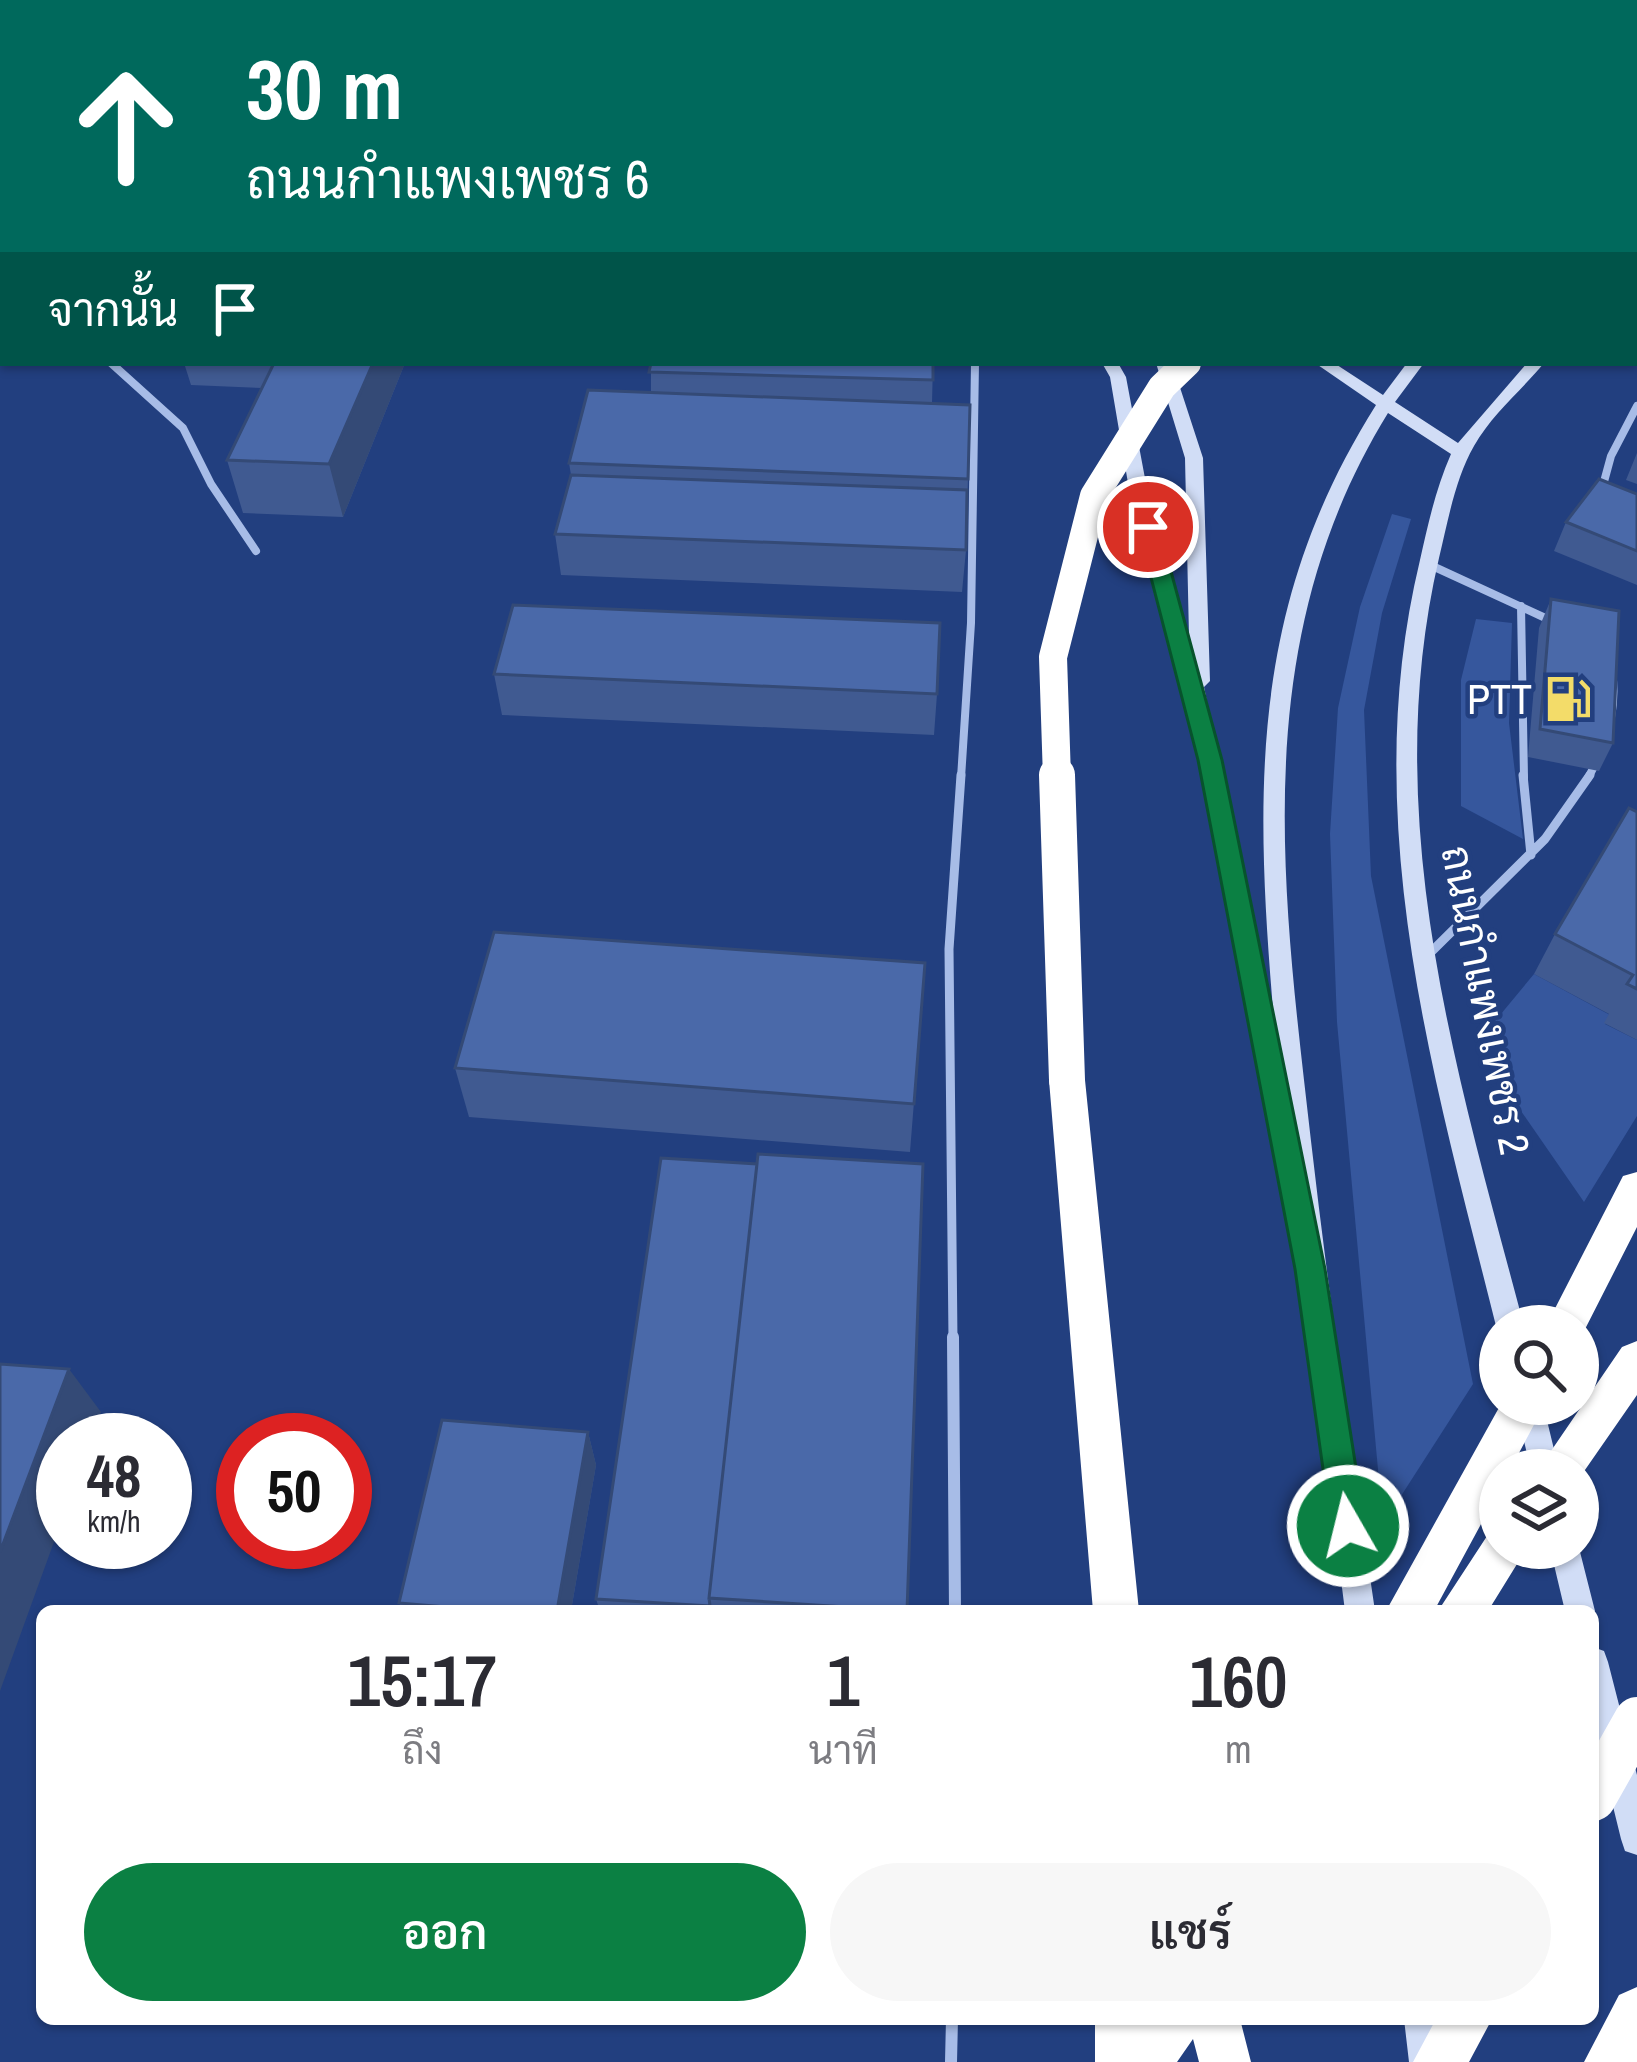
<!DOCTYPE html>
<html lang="th">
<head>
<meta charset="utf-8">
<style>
	:root { --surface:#fff; --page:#f7f7f7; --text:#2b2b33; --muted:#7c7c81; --accent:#0b8043 }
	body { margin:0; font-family:"Archivo Narrow",Sarabun,sans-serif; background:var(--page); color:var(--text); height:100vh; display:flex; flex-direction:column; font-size:45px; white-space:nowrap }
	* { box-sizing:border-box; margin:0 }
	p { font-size:39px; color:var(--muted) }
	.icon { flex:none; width:66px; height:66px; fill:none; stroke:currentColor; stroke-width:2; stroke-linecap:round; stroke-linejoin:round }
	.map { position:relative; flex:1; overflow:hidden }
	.side { position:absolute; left:36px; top:1605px; width:1563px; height:420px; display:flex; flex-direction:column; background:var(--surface); border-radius:18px; box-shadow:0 3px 9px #0004 }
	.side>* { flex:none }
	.top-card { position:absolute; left:0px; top:0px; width:1638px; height:366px; box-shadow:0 3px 9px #0004; background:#00695c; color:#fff; overflow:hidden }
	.tools { position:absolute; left:1479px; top:1305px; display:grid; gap:24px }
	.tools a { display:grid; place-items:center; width:120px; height:120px; border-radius:50%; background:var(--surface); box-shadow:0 3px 9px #0004; font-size:60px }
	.speed { position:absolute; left:36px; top:1413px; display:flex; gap:24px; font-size:60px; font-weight:700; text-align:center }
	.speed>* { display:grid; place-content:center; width:156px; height:156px; border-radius:50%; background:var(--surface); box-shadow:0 3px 9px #0004; line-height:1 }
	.speed small { font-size:30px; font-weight:400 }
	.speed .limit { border:18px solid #d22; background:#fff; color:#111 }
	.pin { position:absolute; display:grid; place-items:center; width:102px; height:102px; color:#fff; margin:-51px; border:6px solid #fff; border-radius:50%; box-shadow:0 3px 12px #0007 }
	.me { position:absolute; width:132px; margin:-66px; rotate:352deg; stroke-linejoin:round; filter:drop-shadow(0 0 9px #0008) }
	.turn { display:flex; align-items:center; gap:42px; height:252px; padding:0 48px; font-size:54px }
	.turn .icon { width:156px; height:156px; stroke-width:2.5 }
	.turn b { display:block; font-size:84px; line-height:102px }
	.then { display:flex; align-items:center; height:114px; padding:0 48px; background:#0003; gap:24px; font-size:45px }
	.eta { display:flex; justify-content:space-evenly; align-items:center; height:204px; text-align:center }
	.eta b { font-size:72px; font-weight:600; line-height:84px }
	.button { display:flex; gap:24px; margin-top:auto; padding:24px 48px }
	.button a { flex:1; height:138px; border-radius:72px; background:var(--accent); color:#fff; font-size:48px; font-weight:600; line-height:138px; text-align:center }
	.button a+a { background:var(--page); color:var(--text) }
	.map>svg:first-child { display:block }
</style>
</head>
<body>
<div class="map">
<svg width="1637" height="2062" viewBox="0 0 1637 2062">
	<rect width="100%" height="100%" fill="#223f7f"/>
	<path fill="#36579d" d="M1392,514L1411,519L1382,613L1364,710L1371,876L1473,1384L1383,1524L1337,1022L1330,834L1338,708L1360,607Z
		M1476,619L1512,623L1509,723L1523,839L1461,806V680Z
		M1534,974L1610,1015L1605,1024L1637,1040V1116L1584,1202L1503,1085L1491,1026Z"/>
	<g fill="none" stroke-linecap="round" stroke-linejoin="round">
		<path stroke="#a7bce7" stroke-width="6" d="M771,0L778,3
			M940,0L952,3
			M1447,0L1454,3
			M909,3L923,0
			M1296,3L1304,0
			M1577,3L1581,0"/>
		<path stroke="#a7bce7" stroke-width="8" d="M111,363L183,428L211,484L256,551
			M1602,489L1611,456L1637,406
			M1428,564L1554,622
			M1521,606L1524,778
			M961,778L971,623L975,363
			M1588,778C1610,738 1620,700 1609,655"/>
		<path stroke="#a7bce7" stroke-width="9" d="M1523,775L1531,855
			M1427,956L1545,839L1590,775
			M953,1340L949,949L961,775"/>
		<path stroke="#a7bce7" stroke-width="12" d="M953,1337L955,1611
			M951,2062L952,2019"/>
		<path fill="#d1ddf6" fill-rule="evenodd" d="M477,0H493L495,3H479Z
			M551,0H567L569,3H553Z
			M597,0H613L615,3H599Z
			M641,0H657L659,3H643Z
			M1637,254V265L1635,266V255Z
			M1102,363H1118L1126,377L1147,489L1189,636L1185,458L1156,363H1172L1203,458L1210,681L1204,687L1275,1033C1255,800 1246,611 1376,405L1315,363H1334L1383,395L1407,363H1424L1395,402L1458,443L1527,363H1544C1521,391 1492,414 1474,446C1455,479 1448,521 1439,558C1378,820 1457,1073 1524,1326H1500V1334L1496,1326C1433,1074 1357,820 1420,560C1428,524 1436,488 1451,454L1388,413C1247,642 1282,887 1311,1141C1329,1298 1352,1455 1375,1611H1345L1286,1148L1275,1145L1271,1138L1191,714L1129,489L1110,377Z
			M1515,1404H1543L1559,1470H1531Z
			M1578,1544L1595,1611L1593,1616V1611H1565L1550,1548H1578Z
			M1593,1647L1604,1651L1608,1662L1637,1775V1855L1625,1851L1621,1839L1593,1725Z
			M1404,2019H1438L1445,2062H1409Z"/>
		<path fill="#fff" fill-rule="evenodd" d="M1637,5V18L1635,19V6Z
			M1067,1065L1080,1070L1085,1080L1139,1611H1093L1049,1080L1054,1070Z
			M1637,1172V1227L1580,1339L1578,1326H1546L1623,1176Z
			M1637,1341V1395L1578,1480V1470H1538L1622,1347Z
			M1501,1404H1545L1510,1470H1500V1489L1434,1611H1386Z
			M1500,1528V1548H1527L1488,1611H1438L1489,1533Z
			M1637,1987V2062H1584L1619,1995Z
			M1095,2019H1240L1251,2062H1199L1193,2039L1177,2062H1095Z
			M1436,2019H1492L1469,2062H1413Z"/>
		<path stroke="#fff" stroke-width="28" d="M1057,778L1053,657L1094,496L1162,387L1187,363"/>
		<path stroke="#fff" stroke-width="36" d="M1057,775L1067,1080"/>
		<path stroke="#fff" stroke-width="46" d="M1593,1798L1637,1720"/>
	</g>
	<path fill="#405a91" d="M1464,0H1520L1514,3H1472Z
		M184,363H405L343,517L243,513L227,460L262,388L191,385Z
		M631,363H933L932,403L970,405L966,550L962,592L561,575L555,534L571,475L569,463L651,392V366L631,365Z
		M1637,453V484L1626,480Z
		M1637,494V585L1554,551L1566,522Z
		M1551,599L1613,743L1599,771L1528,757L1539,628Z
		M494,674L937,694L934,735L502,715Z
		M1637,812V1040L1604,1023L1609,1014L1534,974L1555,934Z
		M925,963L910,1152L469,1117L455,1068Z
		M661,1158L907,1611H600L596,1599Z
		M588,1432L596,1465L571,1611H404L399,1603Z"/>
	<path fill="#344a76" d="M1497,0H1520L1514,3H1496Z
		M373,363H405L343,517L329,464Z
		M69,1369L101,1412L91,1440H63V1517L0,1691V1552Z
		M588,1432L596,1465L571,1611H557Z"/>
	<path fill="#4a69a9" stroke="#344a76" stroke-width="3" d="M253,0H326L324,3H252Z
		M327,0H417L416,3H327Z
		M274,363H373L329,464L227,460Z
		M651,363H933V380L649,372Z
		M588,390L970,405L968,479L569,463Z
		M571,475L967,490L966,550L555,534Z
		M1599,479L1637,494V551L1566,522Z
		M1551,599L1619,611L1613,743L1540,729Z
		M513,605L940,623L937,694L494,674Z
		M1629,808L1637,812V989L1627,984L1633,975L1555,934Z
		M494,932L925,963L914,1104L455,1068Z
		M758,1154L923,1164L907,1611L709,1598Z
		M661,1158L757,1164L709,1598L710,1606L596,1599Z
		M0,1364L69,1369L0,1552Z
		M442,1420L588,1432L557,1611H493L399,1603Z"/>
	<path fill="#0b8043" stroke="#07532c" stroke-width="3" d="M1148,521L1159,527L1222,760L1325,1269L1365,1526L1360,1537L1348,1542L1336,1537L1331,1526L1295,1269L1198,760L1138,527Z"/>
	<defs>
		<symbol id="fuel-bare" viewBox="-9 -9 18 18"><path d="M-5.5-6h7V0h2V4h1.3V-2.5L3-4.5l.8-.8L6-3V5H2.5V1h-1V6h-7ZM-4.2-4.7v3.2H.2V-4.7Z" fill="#f3dc69" stroke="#223f7f" stroke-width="2.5" paint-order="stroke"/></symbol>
	</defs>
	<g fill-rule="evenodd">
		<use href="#fuel-bare" x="1535" y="666" width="66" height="66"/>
	</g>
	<g text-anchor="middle" stroke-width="9" stroke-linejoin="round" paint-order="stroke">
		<g font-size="42" fill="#fff" stroke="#223f7f" text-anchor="end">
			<text x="1532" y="714">PTT</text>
		</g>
		<g font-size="42" fill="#fff" stroke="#223f7f">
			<text transform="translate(1486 1000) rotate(79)" y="15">ถนนกำแพงเพชร 2</text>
		</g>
	</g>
</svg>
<div class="tools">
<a><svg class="icon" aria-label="search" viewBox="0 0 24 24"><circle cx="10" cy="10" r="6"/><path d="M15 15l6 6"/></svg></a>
<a><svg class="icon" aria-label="layers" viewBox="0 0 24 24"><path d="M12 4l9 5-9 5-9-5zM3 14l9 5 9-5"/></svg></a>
</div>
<div class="speed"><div>48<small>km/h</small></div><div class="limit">50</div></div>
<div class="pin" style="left:1148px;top:527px;background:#d93025"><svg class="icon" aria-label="arrive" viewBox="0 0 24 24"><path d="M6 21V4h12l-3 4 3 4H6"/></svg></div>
<svg class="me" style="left:1348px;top:1526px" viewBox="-20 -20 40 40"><circle r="17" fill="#0b8043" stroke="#fff" stroke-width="3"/><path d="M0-11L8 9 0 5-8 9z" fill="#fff"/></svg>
<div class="top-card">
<div class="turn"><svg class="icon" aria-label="ahead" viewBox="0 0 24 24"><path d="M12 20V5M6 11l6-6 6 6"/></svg><div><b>30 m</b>ถนนกำแพงเพชร 6</div></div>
<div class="then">จากนั้น<svg class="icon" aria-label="arrive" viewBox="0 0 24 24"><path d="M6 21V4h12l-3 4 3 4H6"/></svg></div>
</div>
<section class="side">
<div class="eta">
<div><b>15:17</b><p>ถึง</p></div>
<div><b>1</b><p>นาที</p></div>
<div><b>160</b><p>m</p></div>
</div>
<div class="button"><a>ออก</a><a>แชร์</a></div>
</section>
</div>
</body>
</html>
